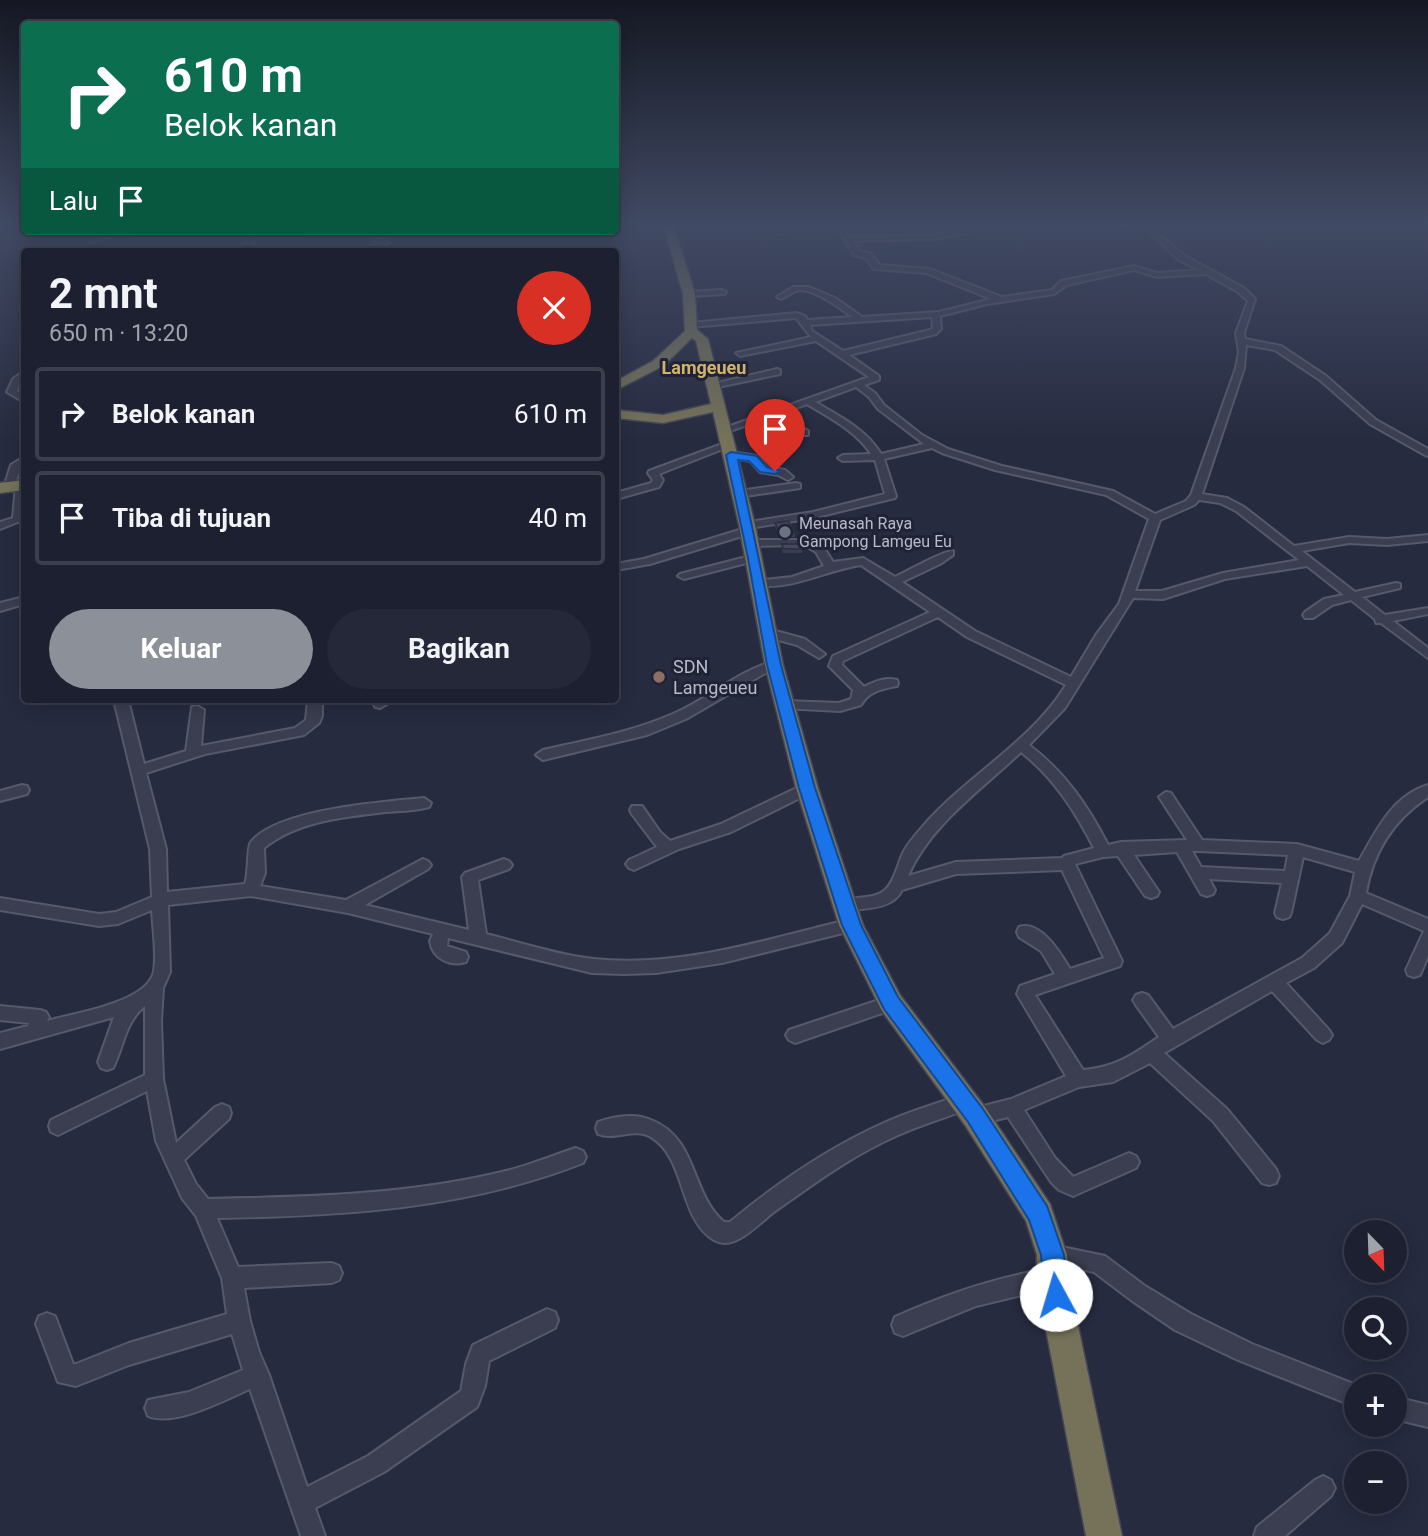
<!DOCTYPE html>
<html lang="id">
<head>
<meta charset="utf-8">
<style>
	:root { --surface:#1d2030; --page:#252838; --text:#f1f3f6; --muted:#a0a3ab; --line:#3b3e4c; --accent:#8c9099 }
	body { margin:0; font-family:Roboto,sans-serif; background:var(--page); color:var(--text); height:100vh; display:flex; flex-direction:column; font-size:26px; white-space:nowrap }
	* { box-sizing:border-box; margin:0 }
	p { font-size:23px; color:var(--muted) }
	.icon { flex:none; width:38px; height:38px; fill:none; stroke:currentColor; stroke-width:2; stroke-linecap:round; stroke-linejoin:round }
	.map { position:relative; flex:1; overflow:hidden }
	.drawer { position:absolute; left:21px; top:248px; width:598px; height:455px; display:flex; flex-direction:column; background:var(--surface); border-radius:7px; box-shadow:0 4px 18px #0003,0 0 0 2px var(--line) }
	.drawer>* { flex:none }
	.top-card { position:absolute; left:21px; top:21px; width:598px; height:214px; border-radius:7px; box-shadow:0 4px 18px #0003,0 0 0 2px var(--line); background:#0b6e4f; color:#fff; overflow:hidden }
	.needle { width:46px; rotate:157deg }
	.fabs { position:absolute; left:1344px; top:1220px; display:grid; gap:14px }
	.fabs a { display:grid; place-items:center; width:63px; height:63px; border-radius:50%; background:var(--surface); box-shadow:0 4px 18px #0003,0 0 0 2px var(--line); font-size:35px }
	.pin { position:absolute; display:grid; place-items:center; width:60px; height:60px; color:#fff; margin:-72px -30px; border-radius:50% 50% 50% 0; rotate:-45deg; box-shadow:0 0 7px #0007 }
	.pin .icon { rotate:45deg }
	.me { position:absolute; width:77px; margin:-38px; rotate:354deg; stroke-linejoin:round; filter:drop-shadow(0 0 5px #0008) }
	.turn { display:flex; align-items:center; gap:24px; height:147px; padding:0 28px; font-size:32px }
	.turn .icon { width:91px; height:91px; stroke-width:2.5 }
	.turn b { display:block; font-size:49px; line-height:60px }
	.then { display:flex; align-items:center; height:66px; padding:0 28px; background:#0003; gap:14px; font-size:26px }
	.round { display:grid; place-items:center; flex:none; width:74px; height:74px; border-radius:37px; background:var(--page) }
	.overview { display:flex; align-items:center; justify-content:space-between; height:119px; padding:0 28px }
	h1 { font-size:42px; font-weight:700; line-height:52px }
	.primary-button { display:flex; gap:14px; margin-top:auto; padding:14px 28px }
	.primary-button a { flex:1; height:80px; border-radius:42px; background:var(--accent); color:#fff; font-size:28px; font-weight:700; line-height:80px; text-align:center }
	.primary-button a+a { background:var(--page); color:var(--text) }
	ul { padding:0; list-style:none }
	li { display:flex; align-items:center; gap:21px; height:94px; margin:0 14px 10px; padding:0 14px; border:4px solid var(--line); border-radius:7px }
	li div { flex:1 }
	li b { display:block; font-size:26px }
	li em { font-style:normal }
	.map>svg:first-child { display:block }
</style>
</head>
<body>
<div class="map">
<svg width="1428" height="1536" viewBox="0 0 1428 1536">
	<rect width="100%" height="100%" fill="#272b40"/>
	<path fill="#293841" d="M154,231H309L301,251H130V239Z"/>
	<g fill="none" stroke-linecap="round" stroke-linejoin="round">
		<path stroke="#3e4468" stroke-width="2" d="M75,252L89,243L141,231"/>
		<defs>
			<path id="minor" d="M794,224H803L782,234L777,233Z
				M830,224H837L851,237L935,235L991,224H1037L1006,225L935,239L853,241L860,251L872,254L879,265L930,269L1002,297L1052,290L1061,281L1134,266L1157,273L1199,270L1179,260L1140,224H1147L1185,256L1244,288L1255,299L1244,333L1245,339L1281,346L1326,376L1376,420L1428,449V456L1425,455L1370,424L1320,380L1275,350L1246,345L1244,368L1202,494L1227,498L1244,507L1294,546L1349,537L1387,539L1428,535V541L1387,545L1349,543L1302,551L1355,592L1396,583L1400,584V588L1362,597L1385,615L1428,608V614L1393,621L1428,648V658L1381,623H1376L1375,619L1351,600L1332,605L1313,618H1305L1303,615L1305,612L1324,599L1344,595L1307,566L1225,579L1163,599L1133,598L1065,708L1029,745C1065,772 1088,806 1108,845L1121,842L1187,840L1159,797L1166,792L1171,793L1202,840L1297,844L1359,861C1376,831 1392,796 1428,785V797C1393,820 1373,852 1366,893L1428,919V956L1420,975L1414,977L1408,975L1406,970L1424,931L1362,904L1342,943L1314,968L1286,983L1329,1030L1332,1035L1329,1040L1323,1043L1317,1040L1272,991L1164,1053L1227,1109L1276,1169L1279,1176L1276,1183L1269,1185L1262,1183L1213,1121L1150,1063L1113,1082L1079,1087L1024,1110L1055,1158L1073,1177L1129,1153L1136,1156L1139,1162L1136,1168L1073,1196L1059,1190L1051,1182L1008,1117L975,1125L968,1122L966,1116L968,1110L1011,1099L1066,1076L1017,994L1020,986L1055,974L1041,951L1019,937L1017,932L1019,927C1041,920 1061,954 1070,969L1104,958L1062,870L956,874L902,890C893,910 863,908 844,911L838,909L836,905L838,901C852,896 874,900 885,890C895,882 898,862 904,851C909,842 917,833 924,825C968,775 1031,742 1066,685L967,637L938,617L843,661L842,665L864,687C874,682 885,677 897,680L898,683L897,686C882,689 869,691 861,705L840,711L781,708L779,705L781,702L786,701L839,703L851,699L853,690L829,666L833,656L930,612L861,565C826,570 791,591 755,585V581L792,577L824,566L816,552L804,545L751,546L745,543L751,540H810L824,548L833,562L863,558L895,577C906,572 944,550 953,551V555L940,564L902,582L975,631L1071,677L1096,635L1119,604L1149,519L1106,495L995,470L942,453L932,448L884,459L896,496L895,498L813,518L749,528L753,531L752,533L650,564L616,570V564L644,559L746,528L742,525L743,523L813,512L885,494L875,460L843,461L838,458L843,455L871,454C856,431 830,418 807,404L779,414L808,431V435H802L770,417L727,432L719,430L869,377L816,341L740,356L736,353L811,337L796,318L691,327L687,325L691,323L797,313L805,316L807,320L853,317C840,309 812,286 796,291C791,293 786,297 781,299L777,297L793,287H809L835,298L862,317L939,312L991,299L926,273L874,269L866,258L854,255L843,236ZM1134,270L1157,277L1206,274L1238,292L1248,301L1236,333L1239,352L1236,368L1191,495L1186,501L1155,514L1113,491L1002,466L948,449L922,435L884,405L875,393L864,385L879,380V376L849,355L936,334L941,329L940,316L987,304L1054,294L1067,285ZM932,317L933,328L930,330L843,351L812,331L810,325ZM856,387L869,397L878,409L924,444L881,454C866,429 839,416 815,402ZM1199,500L1220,503L1236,511L1299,560L1223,573L1162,591H1135L1160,520L1194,505ZM1021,752C1054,778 1075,811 1094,848L1064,856L1062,858L956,862L908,876C930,825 981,790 1021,752ZM1192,851H1198L1288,855L1285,871L1201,867ZM1177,852L1201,894L1207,896L1213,894L1215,890L1209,879L1282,883L1275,913L1277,917L1283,919L1289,917L1291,913L1303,857L1355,872L1350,896L1330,933L1302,958L1173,1029L1148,995L1142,993L1136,995L1133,1000L1136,1005L1159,1037C1131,1056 1116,1067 1083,1070L1035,995L1120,966L1122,961L1075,864L1103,857L1118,856L1145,896L1151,898L1157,896L1159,892L1134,855Z
				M1074,224H1127L1124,226Z
				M253,231H259L252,246L244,252H236L246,243Z
				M369,231H375L377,237L389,243L364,252H353L379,243L372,239Z
				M722,290L726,292L725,294L689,296L685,294L689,292Z
				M777,369L780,370V374L713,388L709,385Z
				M24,371V378L20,382L17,391L24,395V402L7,392L13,379Z
				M725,443L733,445L659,474L663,480L659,487L616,499V493L651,483L653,480L648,473L649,471Z
				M731,452L757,456L767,467L785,470L793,477L788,480L778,475L760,472L750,461L728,457L726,455Z
				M24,457V464L21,466L14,487L9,490L5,489L4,487L11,465Z
				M21,482L24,483L23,520L0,529V522L13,518L16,485Z
				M796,483L800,484V488L739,497L734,494L739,491Z
				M754,555L760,558L758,560L684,579L678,576L680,574Z
				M24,597V604L0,611V603Z
				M768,629L805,639L825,654L819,658L797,645L764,636L762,633L764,630Z
				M774,661L778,662L780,665L767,672L686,719L647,735L543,760L536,755L543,750C587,740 632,732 673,714C708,699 738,671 774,661Z
				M114,700H128L144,764L186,751L192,707L197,706L204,710L201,746L295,728L306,720L308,700H322V716L319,723L304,735L205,754L146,773L166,849L167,892L245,884C249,873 247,846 251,842C278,809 383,802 424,798L431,803L429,807C415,811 399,811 385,812C344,817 297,821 264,848L265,873L260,886L346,900L423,859L428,861L431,865L428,869L365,905L469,930L462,877L465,873L504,859L509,861L512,865L509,869L478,880L486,934C519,942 561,956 594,959C681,968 768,939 851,919L857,920L859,925L857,930L851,931L722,963L656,973L624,974L592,973L448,938L447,946L466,952L468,957L466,962C450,967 432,958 430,941L433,934L348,913L251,896L168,905L170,972L163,988L161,1021L163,1079L176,1143L215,1107L222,1104L229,1107L231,1113L229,1119L184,1160L196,1184L208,1199C309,1197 412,1195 510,1170C532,1164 554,1155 576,1148L583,1151L586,1157L583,1163C466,1209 341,1216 217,1218L238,1267L332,1263L339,1266L342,1273L339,1280L332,1283L244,1288L250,1321L259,1352L269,1375L307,1487L368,1456L461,1391L466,1364L473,1345L547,1309L555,1312L558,1320L555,1328L489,1361L485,1386L477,1407L384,1472L315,1508L325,1536H301L250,1389C224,1400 175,1427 148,1416L145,1408L148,1400L189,1392L243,1370L232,1334L129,1365L76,1386L58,1382L36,1324L39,1316L47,1313L55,1316L73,1364H76L129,1343L227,1314L222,1278L196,1216L182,1198L156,1141L147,1091L58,1135L51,1132L49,1126L51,1120L145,1075V1006C125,1022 124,1046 113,1068L107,1070L101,1068L98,1062L114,1017L0,1049V1033L28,1026L29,1023L0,1020V1006L40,1010L46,1012L49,1017L47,1021C74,1013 148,1003 154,971C157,953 153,929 152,910L118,924L99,926L0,910V898L99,914L116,912L152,897L150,849Z
				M372,700H386L387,704L380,708L375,707Z
				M807,783L812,784L814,788L812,792L731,832L679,849L634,870L629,868L626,864L629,860L657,847L632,814L630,810L632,806H642L660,832L670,841L721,824Z
				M22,785L27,786L29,790L27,794L0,801V791Z
				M891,996L897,998L900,1003L897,1008L795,1043L789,1040L786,1035L789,1030Z
				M965,1094L971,1096L974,1102L971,1108C947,1117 920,1125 896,1136C853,1155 816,1182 778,1209C762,1219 736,1253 714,1240C678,1218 687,1159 651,1137C634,1127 615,1141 598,1134L596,1128L598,1122C614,1116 636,1113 651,1120C698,1138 690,1193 724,1222H730C777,1183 828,1148 884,1123C910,1111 938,1103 965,1094Z
				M1052,1245L1105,1256L1145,1286L1191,1314L1252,1344L1359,1386H1356V1407L1238,1360L1175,1330L1131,1300L1094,1272L1045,1262L1042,1255L1045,1248Z
				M1052,1268L1059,1271L1062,1278L1059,1285L1052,1288L976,1306L903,1336L895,1333L892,1325L895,1317C946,1294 997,1277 1052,1268Z
				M1395,1397L1428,1405V1427L1395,1419Z
				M1323,1476L1331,1480L1335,1488L1331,1496L1285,1536H1254L1257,1527L1315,1480Z"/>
			<path id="highway" d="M663,224H673L695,294L697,330L708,339L755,525L783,665L818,788L863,925L900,995L985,1107L1050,1204L1067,1255L1068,1278L1122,1536H1086L1036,1278L1037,1255L1026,1221L965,1125L882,1011L839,925L796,788L765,665L739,525L713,412L663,423L616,418V410L663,415L711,404L696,341L692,338L663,366L616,390V381L653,361L685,331L683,294Z
				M24,480V490L0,493V483Z"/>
		</defs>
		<use href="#minor" stroke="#56596a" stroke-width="4"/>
		<use href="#highway" stroke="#434657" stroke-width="3"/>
		<use href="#minor" fill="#3b3e50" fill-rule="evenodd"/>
		<use href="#highway" fill="#757259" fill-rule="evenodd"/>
	</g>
	<path fill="#3a3e53" d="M775,523L795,533V537H780L775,527Z
		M782,548L803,549L802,553H783Z"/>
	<path fill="#444860" stroke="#303243" stroke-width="2" d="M788,521L795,533H780L775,523Z
		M782,544H800L803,549H783Z"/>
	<linearGradient id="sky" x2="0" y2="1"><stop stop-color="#151823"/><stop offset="0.51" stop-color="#414a64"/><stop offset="1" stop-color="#414a64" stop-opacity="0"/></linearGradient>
	<rect width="1428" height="439" fill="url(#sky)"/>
	<path fill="#1a73e8" stroke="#114b97" stroke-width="2" d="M731,452L757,456L767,467L781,471L775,474L760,472L749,461L738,460L781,665L815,788L861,925L898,997L983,1109L1047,1206L1064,1255L1068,1295L1064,1303L1056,1307L1047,1303L1044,1295L1041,1255L1029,1220L968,1122L884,1009L842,925L799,788L767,665L748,558L726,455Z"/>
	<circle fill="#6b7280" stroke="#202335" stroke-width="2.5" cx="785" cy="532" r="7"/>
	<circle fill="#8d6e63" stroke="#202335" stroke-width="2.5" cx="659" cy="677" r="7"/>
	<g text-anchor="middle" stroke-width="6" stroke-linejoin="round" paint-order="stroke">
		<g font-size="16" fill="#b8baca" stroke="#202335" text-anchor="start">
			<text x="799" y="529">Meunasah Raya<tspan x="799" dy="18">Gampong Lamgeu Eu</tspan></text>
		</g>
		<g font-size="18" font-weight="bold" fill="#d0b46d" stroke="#202335">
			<text x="704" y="374">Lamgeueu</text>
		</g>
		<g font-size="18" fill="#b8baca" stroke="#202335" text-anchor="start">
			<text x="673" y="673">SDN<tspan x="673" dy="21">Lamgeueu</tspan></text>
		</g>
	</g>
</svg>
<div class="fabs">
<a><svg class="needle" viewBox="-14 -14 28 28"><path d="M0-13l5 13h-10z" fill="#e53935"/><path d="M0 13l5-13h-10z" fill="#a0a3ab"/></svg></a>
<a><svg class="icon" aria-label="search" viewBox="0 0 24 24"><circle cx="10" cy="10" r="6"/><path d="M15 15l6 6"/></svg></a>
<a>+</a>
<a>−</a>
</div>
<div class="pin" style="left:775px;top:471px;background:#d93025"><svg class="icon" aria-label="arrive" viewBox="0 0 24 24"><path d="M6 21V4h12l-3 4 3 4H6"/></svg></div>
<svg class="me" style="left:1056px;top:1295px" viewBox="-20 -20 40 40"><circle r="19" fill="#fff"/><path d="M0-13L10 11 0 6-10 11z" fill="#1a73e8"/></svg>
<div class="top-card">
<div class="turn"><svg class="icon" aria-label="right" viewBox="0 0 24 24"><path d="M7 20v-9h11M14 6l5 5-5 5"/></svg><div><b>610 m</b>Belok kanan</div></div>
<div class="then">Lalu<svg class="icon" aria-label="arrive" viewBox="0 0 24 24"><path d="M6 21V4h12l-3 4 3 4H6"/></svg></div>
</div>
<section class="drawer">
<div class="overview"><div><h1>2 mnt</h1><p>650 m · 13:20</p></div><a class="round" style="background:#d93025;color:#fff"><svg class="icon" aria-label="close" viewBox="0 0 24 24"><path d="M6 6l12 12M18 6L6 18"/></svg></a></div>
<ul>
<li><svg class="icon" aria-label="right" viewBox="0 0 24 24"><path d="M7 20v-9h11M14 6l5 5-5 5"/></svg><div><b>Belok kanan</b></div><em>610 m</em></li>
<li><svg class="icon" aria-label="arrive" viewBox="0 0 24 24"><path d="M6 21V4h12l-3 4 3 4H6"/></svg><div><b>Tiba di tujuan</b></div><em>40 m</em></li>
</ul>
<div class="primary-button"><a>Keluar</a><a>Bagikan</a></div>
</section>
</div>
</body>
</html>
